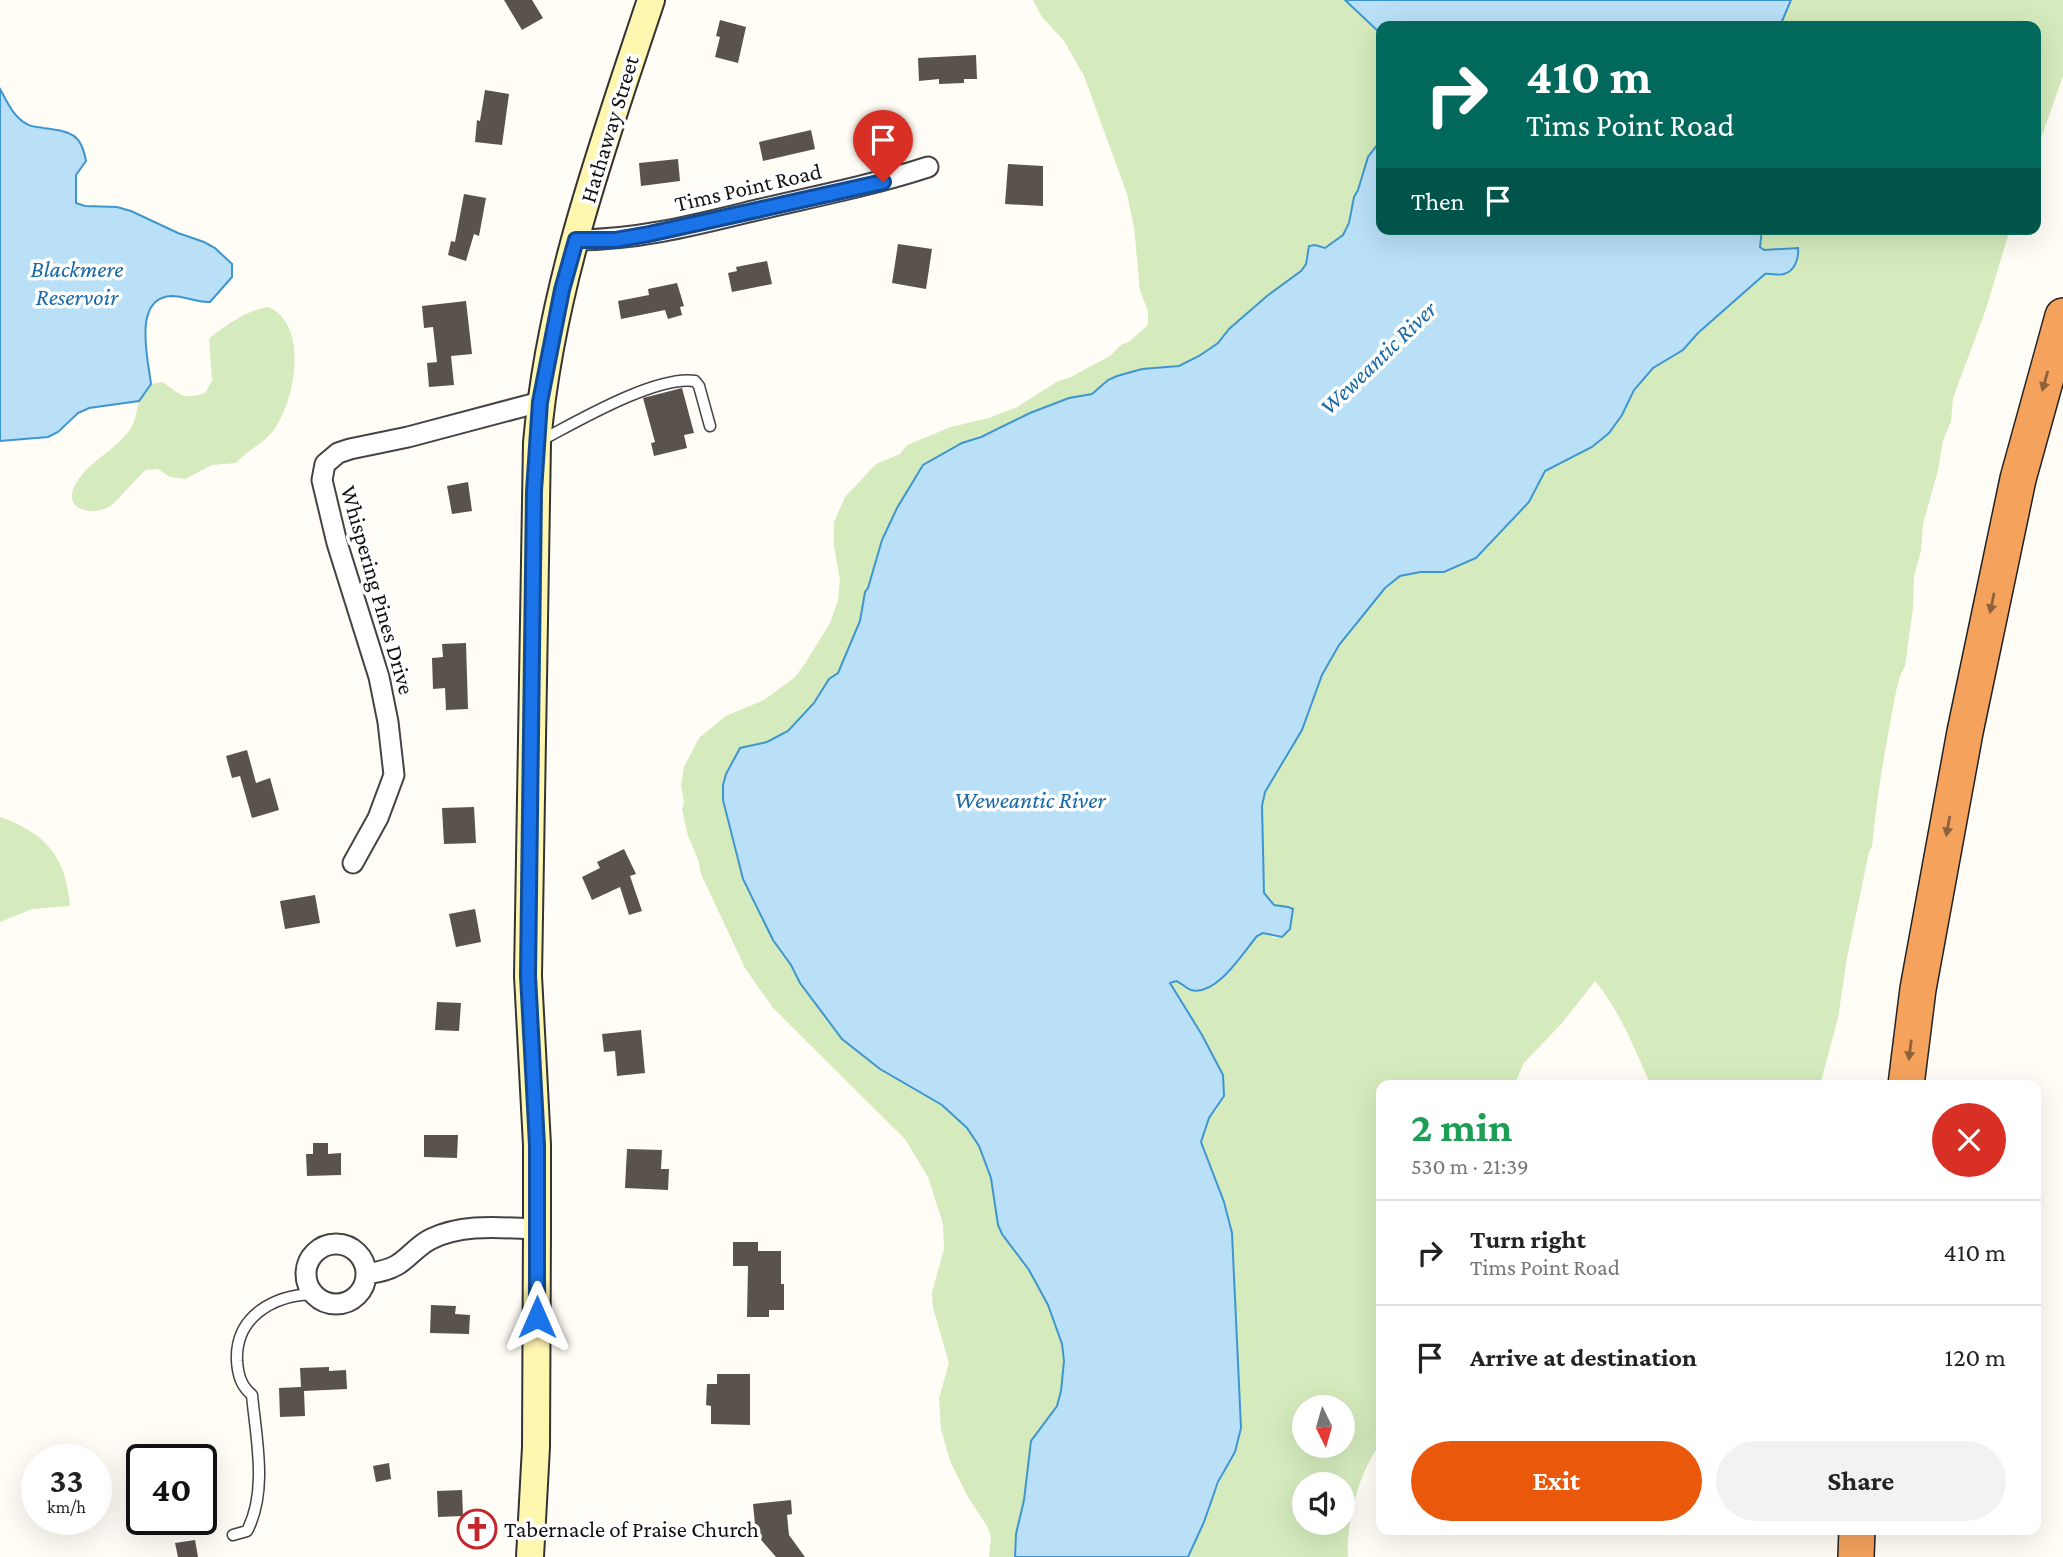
<!DOCTYPE html>
<html lang="en">
<head>
<meta charset="utf-8">
<style>
	:root { --surface:#fff; --page:#f2f2f2; --text:#222; --muted:#767676; --line:#e0e0e0; --accent:#ea580c }
	body { margin:0; font-family:"Crimson Pro",serif; background:var(--page); color:var(--text); height:100vh; display:flex; flex-direction:column; font-size:26px; white-space:nowrap }
	* { box-sizing:border-box; margin:0 }
	p { font-size:23px; color:var(--muted) }
	.icon { flex:none; width:38px; height:38px; fill:none; stroke:currentColor; stroke-width:2; stroke-linecap:round; stroke-linejoin:round }
	.map { position:relative; flex:1; overflow:hidden }
	.side { position:absolute; left:1376px; top:1080px; width:665px; height:455px; display:flex; flex-direction:column; background:var(--surface); border-radius:14px; box-shadow:0 7px 28px #0002 }
	.side>* { flex:none }
	.hud { position:absolute; left:1376px; top:21px; width:665px; height:214px; border-radius:14px; box-shadow:0 7px 28px #0002; background:#00695c; color:#fff; overflow:hidden }
	.needle { width:46px; rotate:175deg }
	.fabs { position:absolute; left:1292px; top:1395px; display:grid; gap:14px }
	.fabs a { display:grid; place-items:center; width:63px; height:63px; border-radius:50%; background:var(--surface); box-shadow:0 7px 28px #0002; font-size:35px }
	.speed { position:absolute; left:21px; top:1444px; display:flex; gap:14px; font-size:35px; font-weight:700; text-align:center }
	.speed>* { display:grid; place-content:center; width:91px; height:91px; border-radius:50%; background:var(--surface); box-shadow:0 7px 28px #0002; line-height:1 }
	.speed small { font-size:18px; font-weight:400 }
	.speed .limit { border:4px solid #111; border-radius:10px; background:#fff; color:#111 }
	.pin { position:absolute; display:grid; place-items:center; width:60px; height:60px; color:#fff; margin:-72px -30px; border-radius:50% 50% 50% 0; rotate:-45deg; box-shadow:0 0 7px #0007 }
	.pin .icon { rotate:45deg }
	.me { position:absolute; width:77px; margin:-38px; rotate:0deg; stroke-linejoin:round; filter:drop-shadow(0 0 5px #0008) }
	.turn { display:flex; align-items:center; gap:24px; height:147px; padding:0 35px; font-size:32px }
	.turn .icon { width:91px; height:91px; stroke-width:2.5 }
	.turn b { display:block; font-size:49px; line-height:60px }
	.then { display:flex; align-items:center; height:66px; padding:0 35px; background:#0003; gap:14px; font-size:26px }
	.round { display:grid; place-items:center; flex:none; width:74px; height:74px; border-radius:37px; background:var(--page) }
	.summary { display:flex; align-items:center; justify-content:space-between; height:119px; padding:0 35px }
	h1 { font-size:42px; font-weight:700; line-height:52px; color:#1e9e55 }
	.primary-button { display:flex; gap:14px; margin-top:auto; padding:14px 35px }
	.primary-button a { flex:1; height:80px; border-radius:42px; background:var(--accent); color:#fff; font-size:28px; font-weight:700; line-height:80px; text-align:center }
	.primary-button a+a { background:var(--page); color:var(--text) }
	ul { padding:0; list-style:none }
	li { display:flex; align-items:center; gap:21px; height:105px; padding:0 35px; border-top:2px solid var(--line) }
	li div { flex:1 }
	li b { display:block; font-size:26px }
	li em { font-style:normal }
	.map>svg:first-child { display:block }
</style>
</head>
<body>
<div class="map">
<svg width="2063" height="1557" viewBox="0 0 2063 1557">
	<rect width="100%" height="100%" fill="#fffdf5"/>
	<path fill="#d5ebbd" fill-rule="evenodd" d="M1033,0H1345L1381,34V140L1368,157L1358,190L1354,198L1349,223L1343,235L1325,249L1315,245L1305,257L1306,264L1301,271L1267,296L1229,329L1218,343L1199,356L1179,366L1142,369L1108,380L1093,394L1069,398L962,443L923,465L897,508L882,540L868,588L865,592L860,621L838,673L829,679L814,703L788,731L767,742L740,748L723,785V800L743,879L773,940L791,965L800,983L880,1069L942,1105L967,1128L979,1146L991,1178L998,1225L1002,1234L1029,1270L1048,1305L1062,1344L1064,1361L1061,1391L1057,1406L1031,1441L1024,1500L1016,1534L1015,1557H989L991,1537L987,1526L968,1497L950,1461L941,1429L939,1398L949,1363L933,1308L932,1293L944,1249L943,1224L928,1177L905,1139L773,1008L745,968L701,874L698,859L688,836L682,809L684,803L681,785L684,767L699,738L726,716L764,700L795,677L806,662L830,623L838,600L840,580L834,546V522L845,497L876,464L900,454L907,445L951,427L989,418L1017,407L1058,381L1069,378L1110,356L1121,345L1130,341L1148,325V311L1140,291L1134,227L1127,194L1084,76L1064,41L1042,17Z
		M1791,0H2063V76L2035,155V26H1780Z
		M1762,229H2010L1986,309L1953,398L1951,421L1943,441L1938,470L1923,524L1921,551L1914,576L1913,608L1905,666C1896,681 1895,701 1891,718C1883,761 1876,803 1872,847L1869,852L1847,958L1838,1018L1820,1085H1651C1634,1049 1621,1012 1595,981L1563,1022L1524,1063L1514,1085H1381V1442C1359,1473 1346,1519 1348,1557H1188C1204,1522 1216,1486 1235,1452L1224,1202L1201,1142L1209,1118L1218,1108L1202,1035L1170,983L1176,981L1192,990L1228,973L1257,936L1262,933L1276,938L1288,907L1274,905L1264,893L1261,823L1265,793L1302,730L1322,675L1339,645L1369,605L1400,576L1420,572H1444L1529,502L1545,471L1592,447L1622,415L1634,390L1653,368L1683,350L1698,333L1765,274L1783,275L1760,247ZM1304,1407H1342V1446H1304ZM1304,1484H1342V1522H1304Z
		M268,307C310,324 295,402 273,431C263,444 247,450 236,463L212,465L185,479L170,477L158,469L146,470C136,478 116,504 107,508C91,515 64,510 74,487C86,462 116,451 131,428C136,420 136,412 139,402C141,396 147,390 151,384L163,382C181,395 182,400 205,393L212,381L209,339C224,326 248,310 268,307Z
		M0,817C46,833 66,857 70,906L32,909L0,922Z"/>
	<path fill="#b9e0f7" stroke="#3f96cf" stroke-width="2" d="M1345,0H1791L1780,26H1381V34Z
		M0,89C7,101 13,117 27,124C31,127 38,127 43,128C70,132 81,132 86,161L76,175V203L85,206L117,207L131,211L178,233L204,242L215,248L232,264V277L210,302C197,303 185,296 172,296C132,297 148,359 151,384L139,401L89,408L78,413L58,432L48,437L0,441Z
		M1381,140V229H1762L1760,247L1764,250L1798,248C1799,258 1795,271 1784,274C1778,276 1771,273 1765,274L1698,333L1683,350L1653,368L1634,390L1622,415L1609,433L1592,447L1545,471L1529,502L1476,558L1444,572H1420L1400,576L1385,588L1339,645L1322,675L1302,730L1265,792L1262,806L1264,893L1274,905L1288,907L1293,909L1290,929L1282,937L1263,933L1257,936C1243,953 1216,997 1191,990C1186,988 1181,983 1176,981L1170,983L1202,1035L1223,1075L1224,1096L1209,1118L1201,1142L1224,1202L1232,1233L1241,1428L1235,1452L1218,1482L1204,1522L1188,1557H1015L1016,1534L1024,1500L1031,1441L1057,1406L1061,1391L1064,1361L1062,1344L1048,1305L1029,1270L1002,1234L998,1225L991,1178L979,1146L967,1128L942,1105L880,1069L842,1039L800,983L791,965L773,940L743,879L723,800V785L726,774L740,748L767,742L788,731L814,703L829,679L838,673L860,621L865,592L868,588L882,540L897,508L923,465L962,443L981,437L1030,413L1069,398L1092,394L1108,380L1117,376L1142,369L1179,366L1199,356L1218,343L1229,329L1267,296L1301,271L1306,264L1309,246L1315,245L1325,248L1343,235L1349,223L1354,197L1358,190L1368,157Z"/>
	<path fill="#5a524d" d="M504,0H532L543,18L522,30Z
		M720,20L746,27L738,63L715,57L720,37L716,36Z
		M976,55L977,79H964V83L939,84V79L919,81L918,58Z
		M485,90L509,94L502,145L475,142L477,120L480,121Z
		M811,130L815,149L763,161L759,142Z
		M678,159L680,181L641,186L639,163Z
		M1008,164L1043,166V206L1005,204Z
		M464,194L486,198L479,236L474,234L466,261L448,255L451,241L455,242Z
		M898,244L932,249L926,289L892,283Z
		M767,261L772,284L732,292L728,273L737,271L736,267Z
		M677,283L684,306L680,307L682,315L668,319L665,310L621,319L618,301L649,295L648,289Z
		M466,301L472,354L451,356L454,385L429,387L427,363L437,362L433,327L424,328L422,306Z
		M682,388L694,433L684,435L687,448L654,456L651,443L655,442L643,398Z
		M468,482L472,511L452,514L447,486Z
		M466,643L468,709L446,710L445,688L433,689L432,658L443,657L442,644Z
		M247,750L256,783L270,778L279,810L252,818L240,776L232,778L226,756Z
		M474,807L476,843L444,844L442,808Z
		M624,849L636,874L630,876L642,911L629,915L620,887L592,900L582,877L600,868L597,862Z
		M315,895L320,923L285,929L280,901Z
		M475,909L481,942L456,947L449,914Z
		M437,1002L461,1003L459,1031L435,1030Z
		M641,1030L645,1073L617,1076L615,1051L604,1052L602,1034Z
		M424,1135H458L457,1158L424,1157Z
		M313,1143H328V1154L341,1153V1175L307,1176L306,1154H313Z
		M627,1149L662,1150L661,1169H669L668,1190L625,1188Z
		M733,1242H758V1251H781V1284H784V1310H769V1317H747L748,1266H733Z
		M431,1305L456,1306L455,1314L470,1315L469,1334L430,1333Z
		M329,1367V1371L346,1370L347,1389L304,1391L305,1416L280,1417L279,1388L301,1387L300,1368Z
		M717,1374H750V1425L711,1424V1406L706,1405L707,1384H717Z
		M389,1463L391,1479L376,1482L373,1466Z
		M462,1490L463,1516L438,1517L437,1491Z
		M791,1500L792,1514L787,1515L789,1535L805,1557H776L756,1534L753,1504Z
		M195,1540L198,1557H178L175,1543Z"/>
	<g fill="none" stroke-linecap="round" stroke-linejoin="round">
		<defs>
			<path id="lane" d="M540,441C576,422 656,375 695,381L699,386L710,426
				M233,1535L247,1531C268,1491 256,1438 252,1395C241,1386 238,1375 237,1361C235,1316 274,1295 314,1294"/>
			<path id="street" d="M576,240C640,240 699,224 761,209C817,196 873,185 928,167
				M353,863L378,818L394,775L388,722L379,677L337,543L322,480L325,464L338,453L350,449L408,437L540,402
				M306 1274a30 30 0 1 1 60 0a30 30 0 1 1-60 0Z
				M366,1274C377,1272 387,1271 397,1265C409,1258 418,1245 431,1239C464,1223 502,1228 537,1229"/>
			<path id="secondary" d="M530,1557L536,1447L537,1229V1145L528,976L537,443C550,290 603,145 651,0"/>
			<path id="highway" d="M1906,1085L1918,989L1965,732L2018,479L2063,316
				M1856,1557L1857,1530"/>
		</defs>
		<use href="#lane" stroke="#444" stroke-width="13"/>
		<use href="#street" stroke="#444" stroke-width="23"/>
		<use href="#secondary" stroke="#333" stroke-width="30"/>
		<use href="#highway" stroke="#222" stroke-width="38"/>
		<use href="#lane" stroke="#fff" stroke-width="10"/>
		<use href="#street" stroke="#fff" stroke-width="19"/>
		<use href="#secondary" stroke="#fff6b0" stroke-width="26"/>
		<use href="#highway" stroke="#f5a25d" stroke-width="35"/>
	</g>
	<defs><path id="oneway-solid" d="M-6-.8H1V-3.2L6.5 0L1 3.2V.8H-6Z" transform="scale(1.75)"/></defs>
	<g fill="#8e613b">
		<use href="#oneway-solid" transform="translate(2045 381) rotate(106)"/>
		<use href="#oneway-solid" transform="translate(1992 603) rotate(102)"/>
		<use href="#oneway-solid" transform="translate(1948 826) rotate(100)"/>
		<use href="#oneway-solid" transform="translate(1910 1050) rotate(97)"/>
	</g>
	<g fill="none" stroke-linecap="round" stroke-linejoin="round">
		<defs>
			<path id="route" d="M537,1317V1145L528,976L534,491L540,402L562,290L576,240H615L649,234L883,182"/>
		</defs>
		<use href="#route" stroke="#114b97" stroke-width="18"/>
		<use href="#route" stroke="#1a73e8" stroke-width="12"/>
	</g>
	<defs>
		<symbol id="church-ring" viewBox="-11 -11 22 22"><circle r="9.5" fill="#fff" stroke="#c4262e" stroke-width="1.5"/><path d="M-1.2-6h2.4v3.5h3.3v2.4h-3.3V6h-2.4V-.1h-3.3v-2.4h3.3Z" fill="#c4262e"/></symbol>
	</defs>
	<g fill-rule="evenodd">
		<use href="#church-ring" x="455" y="1507" width="44" height="44"/>
	</g>
	<g text-anchor="middle" stroke-width="7" stroke-linejoin="round" paint-order="stroke">
		<g font-size="23" fill="#111" stroke="#fff">
			<text transform="translate(609 129) rotate(-73)" y="8">Hathaway Street</text>
			<text transform="translate(748 187) rotate(-13)" y="8">Tims Point Road</text>
			<text transform="translate(378 590) rotate(74)" y="8">Whispering Pines Drive</text>
		</g>
		<g font-size="23" fill="#111" stroke="#fff" text-anchor="start">
			<text x="504" y="1537">Tabernacle of Praise Church</text>
		</g>
		<g font-size="24" font-style="italic" fill="#1768a6" stroke="#fff">
			<text x="77" y="277">Blackmere<tspan x="77" dy="28">Reservoir</tspan></text>
			<text transform="translate(1378 358) rotate(-44)" y="8">Weweantic River</text>
			<text x="1030" y="808">Weweantic River</text>
		</g>
	</g>
</svg>
<div class="fabs">
<a><svg class="needle" viewBox="-14 -14 28 28"><path d="M0-13l5 13h-10z" fill="#e53935"/><path d="M0 13l5-13h-10z" fill="#767676"/></svg></a>
<a><svg class="icon" aria-label="sound" viewBox="0 0 24 24"><path d="M4 9h4l5-4v14l-5-4H4zM17 9q2 3 0 6"/></svg></a>
</div>
<div class="speed"><div>33<small>km/h</small></div><div class="limit">40</div></div>
<div class="pin" style="left:883px;top:182px;background:#d93025"><svg class="icon" aria-label="arrive" viewBox="0 0 24 24"><path d="M6 21V4h12l-3 4 3 4H6"/></svg></div>
<svg class="me" style="left:537px;top:1317px" viewBox="-20 -20 40 40"><path d="M0-17L14 15 0 8-14 15z" fill="#1a73e8" stroke="#fff" stroke-width="4"/></svg>
<div class="hud">
<div class="turn"><svg class="icon" aria-label="right" viewBox="0 0 24 24"><path d="M7 20v-9h11M14 6l5 5-5 5"/></svg><div><b>410 m</b>Tims Point Road</div></div>
<div class="then">Then<svg class="icon" aria-label="arrive" viewBox="0 0 24 24"><path d="M6 21V4h12l-3 4 3 4H6"/></svg></div>
</div>
<section class="side">
<div class="summary"><div><h1>2 min</h1><p>530 m · 21:39</p></div><a class="round" style="background:#d93025;color:#fff"><svg class="icon" aria-label="close" viewBox="0 0 24 24"><path d="M6 6l12 12M18 6L6 18"/></svg></a></div>
<ul>
<li><svg class="icon" aria-label="right" viewBox="0 0 24 24"><path d="M7 20v-9h11M14 6l5 5-5 5"/></svg><div><b>Turn right</b><p>Tims Point Road</p></div><em>410 m</em></li>
<li><svg class="icon" aria-label="arrive" viewBox="0 0 24 24"><path d="M6 21V4h12l-3 4 3 4H6"/></svg><div><b>Arrive at destination</b></div><em>120 m</em></li>
</ul>
<div class="primary-button"><a>Exit</a><a>Share</a></div>
</section>
</div>
</body>
</html>
